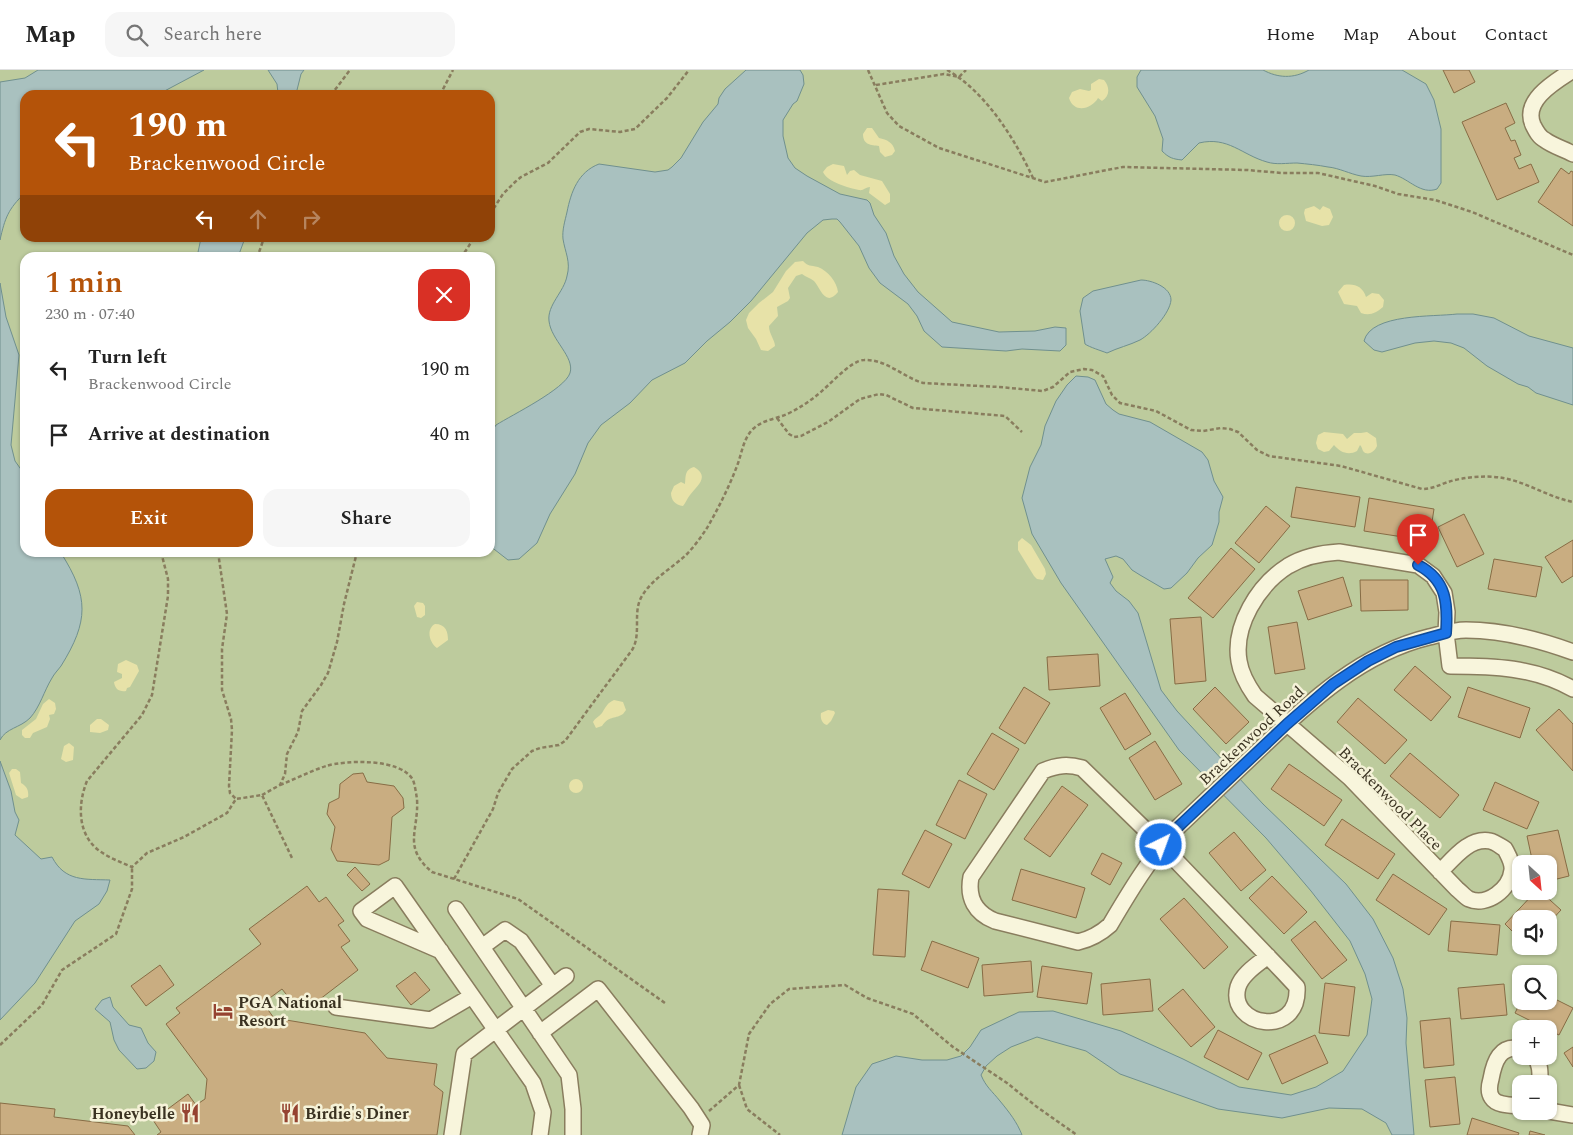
<!DOCTYPE html>
<html lang="en">
<head>
<meta charset="utf-8">
<style>
	:root { --surface:#fff; --page:#f6f6f6; --text:#222; --muted:#767676; --line:#e0e0e0; --accent:#b45309 }
	body { margin:0; font-family:Spectral,serif; background:var(--page); color:var(--text); height:100vh; display:flex; flex-direction:column; font-size:19px; white-space:nowrap }
	* { box-sizing:border-box; margin:0 }
	p { font-size:16px; color:var(--muted) }
	.icon { flex:none; width:28px; height:28px; fill:none; stroke:currentColor; stroke-width:2; stroke-linecap:round; stroke-linejoin:round }
	.map { position:relative; flex:1; overflow:hidden }
	.details { position:absolute; left:20px; top:182px; width:475px; height:305px; display:flex; flex-direction:column; background:var(--surface); border-radius:15px; box-shadow:0 1px 4px #0004 }
	.details>* { flex:none }
	.hud { position:absolute; left:20px; top:20px; width:475px; height:152px; border-radius:15px; box-shadow:0 1px 4px #0004; background:#b45309; color:#fff; overflow:hidden }
	.needle { width:32px; rotate:153deg }
	.tools { position:absolute; left:1512px; top:785px; display:grid; gap:10px }
	.tools a { display:grid; place-items:center; width:45px; height:45px; border-radius:10px; background:var(--surface); box-shadow:0 1px 4px #0004; font-size:25px }
	.pin { position:absolute; display:grid; place-items:center; width:42px; height:42px; color:#fff; margin:-51px -21px; border-radius:50% 50% 50% 0; rotate:-45deg; box-shadow:0 0 5px #0007 }
	.pin .icon { rotate:45deg }
	.me { position:absolute; width:55px; margin:-28px; rotate:42deg; stroke-linejoin:round; filter:drop-shadow(0 0 4px #0008) }
	.turn { display:flex; align-items:center; gap:18px; height:105px; padding:0 25px; font-size:22px }
	.turn .icon { width:65px; height:65px; stroke-width:2.5 }
	.turn b { display:block; font-size:35px; line-height:42px }
	.lanes { display:flex; align-items:center; height:48px; padding:0 25px; background:#0003; justify-content:center; gap:25px; direction:ltr }
	.lanes .off { opacity:.35 }
	.round { display:grid; place-items:center; flex:none; width:52px; height:52px; border-radius:15px; background:var(--page) }
	.head { display:flex; align-items:center; justify-content:space-between; height:85px; padding:0 25px }
	h1 { font-size:30px; font-weight:600; line-height:38px; color:var(--accent) }
	.primary-button { display:flex; gap:10px; margin-top:auto; padding:10px 25px }
	.primary-button a { flex:1; height:58px; border-radius:15px; background:var(--accent); color:#fff; font-size:20px; font-weight:600; line-height:58px; text-align:center }
	.primary-button a+a { background:var(--page); color:var(--text) }
	ul { padding:0; list-style:none }
	li { display:flex; align-items:center; gap:15px; height:65px; padding:0 25px }
	li div { flex:1 }
	li b { display:block; font-size:19px }
	li em { font-style:normal }
	header { display:flex; align-items:center; gap:30px; box-sizing:border-box; height:70px; padding:0 25px; background:var(--surface); border-bottom:1px solid var(--line) }
	header strong { font-size:24px }
	nav { display:flex; gap:28px; margin-inline-start:auto; font-size:18px }
	.search { width:350px; height:45px; background:var(--page); display:flex; align-items:center; gap:12px; box-sizing:border-box; padding:0 18px; border-radius:15px; color:var(--muted); font-size:19px }
	.map>svg:first-child { display:block }
</style>
</head>
<body>
<header>
<strong>Map</strong>
<div class="search"><svg class="icon" aria-label="search" viewBox="0 0 24 24"><circle cx="10" cy="10" r="6"/><path d="M15 15l6 6"/></svg>Search here</div>
<nav><a>Home</a><a>Map</a><a>About</a><a>Contact</a></nav>
</header>
<div class="map">
<svg width="1573" height="1065" viewBox="0 0 1573 1065">
	<rect width="100%" height="100%" fill="#ede9c9"/>
	<path fill="#bdcb9d" fill-rule="evenodd" d="M0,0H1573V1065H0ZM25,25H490V168H25ZM25,188H490V482H25ZM1521,794H1549V821H1521ZM1521,849H1549V876H1521ZM1521,904H1549V931H1521ZM1521,959H1549V986H1521ZM1521,1014H1549V1041H1521Z"/>
	<path fill="#e7e2a8" d="M1099,9L1104,10C1110,17 1110,26 1102,31L1098,28C1092,39 1074,44 1069,28L1072,22L1080,19L1089,21L1091,20V14Z
		M867,58H872L879,68C887,70 893,72 895,81L892,85L885,87L880,82L879,76C871,75 863,75 863,64Z
		M833,94L844,96L847,105L850,101L854,100L860,105L882,111L890,124V132L885,135L869,123L870,117C866,117 863,121 859,120C849,118 827,112 823,102L827,97Z
		M1314,136L1320,140L1323,136L1330,139L1333,147L1329,155L1322,156L1306,151L1304,143L1305,139Z
		M1279 153a8 8 0 1 1 16 0a8 8 0 1 1-16 0Z
		M803,191C809,197 810,195 818,197C828,201 837,212 838,222C825,238 820,217 814,211C810,208 806,207 802,204L796,206L788,218L790,228L788,231L777,237L778,246L769,256C769,264 775,270 775,276L768,281L761,280L756,269L748,258L746,250L749,243L759,233L773,222L786,201L795,192Z
		M1344,215C1355,213 1363,217 1366,227L1372,223L1379,224L1384,230L1383,237C1376,243 1370,246 1361,243L1357,236L1344,234L1338,222Z
		M1324,362L1343,364L1347,369L1354,363H1361L1367,362L1376,368L1377,376C1375,381 1368,387 1363,381C1362,379 1362,377 1360,375L1357,381C1348,386 1340,382 1334,375L1329,381L1324,382L1318,379L1316,373L1318,365Z
		M694,397C711,407 696,416 690,425C687,429 686,432 683,436C675,435 671,430 671,423L674,416L681,412L685,414C686,407 684,400 694,397Z
		M1022,468L1031,475L1045,499L1046,504L1043,510L1037,509L1034,506L1018,480V472Z
		M417,532L423,533L425,536V545L421,548L417,547L414,536Z
		M435,554C446,554 448,562 448,570L437,578C429,572 426,559 435,554Z
		M126,590L137,595L139,601L130,617L127,618L126,621C119,622 115,619 114,612L122,608V604L117,602L118,594Z
		M49,629L55,633L56,639L54,644L49,645L50,649L47,657L33,663L30,668H25L22,665V660L36,649L43,634Z
		M614,630L623,632L626,640L623,644C613,650 610,645 602,656L596,658L593,652C595,648 599,647 602,643C606,637 607,633 614,630Z
		M828,640L834,641L835,643L831,651L827,655C822,654 820,648 821,643Z
		M97,649H101L109,655L108,660L100,663L90,662V655Z
		M69,673L74,677L73,690L66,692L61,689L64,676Z
		M12,699H16L20,702L21,713C27,716 29,721 28,727L22,729L16,725L9,703Z
		M569 716a7 7 0 1 1 14 0a7 7 0 1 1-14 0Z"/>
	<path fill="#a9c1bf" stroke="#70908e" d="M38,0H204L157,25H25V123C8,139 5,148 0,170V12L25,8Z
		M268,0H304L301,4L296,24L281,25L278,23L277,14Z
		M746,0H800L803,5L804,14L797,31L793,34L783,50V66L788,88L795,98L807,106L840,124L867,130L870,133L874,145L886,163L894,186L904,204L918,222L952,252L999,262L1035,261L1055,257L1066,258V275L1060,281L1022,279L1006,281L942,277L924,261L917,246L908,234L880,213L869,198L859,176L840,152L837,149H832L823,150L807,163L751,231L730,252L707,271L685,293L652,310L630,333L601,355L588,373L575,404L550,444L537,473L519,489L508,490L490,476V364L496,355C512,345 565,319 570,303C575,287 551,270 549,251C547,235 564,222 567,206C571,192 565,182 563,169C562,160 565,151 567,142C571,122 578,102 599,94L655,102L668,100L672,97L681,88L703,52L718,34L719,28L725,19Z
		M1141,0H1263C1278,8 1293,9 1309,0H1402L1426,14L1434,30L1441,59V113L1437,119C1421,125 1409,109 1395,105C1385,103 1372,108 1361,106C1350,104 1339,98 1328,97C1318,95 1307,94 1297,93C1287,93 1276,95 1267,92C1242,85 1228,66 1199,73L1182,90C1173,89 1169,88 1162,81L1163,69L1155,46L1137,17V7Z
		M201,168H245L238,187H197Z
		M1141,210C1151,210 1171,217 1171,230C1170,243 1151,264 1140,270C1130,275 1117,278 1107,283C1102,281 1089,277 1085,274L1080,241L1083,228L1093,221Z
		M0,213L6,247L19,285L11,375L15,391L25,405V482L61,483C89,527 89,551 61,596C58,600 54,604 52,608C44,621 40,637 30,648C20,658 6,658 0,670Z
		M1457,244H1473L1494,248L1529,266L1573,278V335L1536,323L1528,317L1518,314L1487,296L1464,278L1451,273L1434,271L1415,273L1382,282L1374,280L1364,271C1371,243 1434,247 1457,244Z
		M1076,306L1088,307L1095,310L1106,334L1113,340L1119,344L1150,352L1202,382L1208,390L1214,411L1223,427L1219,442V452L1212,475L1198,488L1187,503L1171,518L1164,519L1140,505L1132,500L1123,489L1116,486L1105,489L1113,507L1110,513L1116,521L1129,531L1138,543L1161,620L1177,641L1263,734L1346,814L1373,849L1393,888L1403,919L1407,948L1406,973L1414,1065H1392L1386,1053L1362,1039L1329,1038L1282,1048L1218,1039L1120,1004L1086,981L1037,967L1011,977L997,986L986,996L981,1005C986,1017 992,1021 1000,1031C1009,1042 1017,1052 1022,1065H842L856,1017L872,994L896,986L922,990H947L961,986L970,977L981,960L1019,942L1053,941L1121,961L1183,989L1239,1017L1291,1025L1316,1017L1343,1001L1367,965L1372,929L1365,904L1350,871L1311,821L1266,768L1179,680L1061,513L1032,464L1022,428L1030,397L1041,375L1045,356L1056,331L1067,315Z
		M0,691L11,721L15,742L19,750L15,765L41,789L52,787C65,812 85,809 110,810L107,821L99,834L75,851L35,913L0,950Z
		M110,927L113,937L129,955L141,958L148,973L156,982L154,991L146,998L137,999L119,980L114,970L110,952L95,939L102,930Z"/>
	<path fill="#c9ad81" stroke="#876c45" d="M1443,0H1469L1475,12L1454,23Z
		M1506,33L1515,53L1505,58L1511,71L1515,70L1521,85L1514,88L1519,99L1531,94L1539,112L1497,130L1462,52Z
		M1561,98L1569,104L1571,101L1573,102V156L1538,132Z
		M1296,417L1360,427L1355,457L1291,447Z
		M1369,428L1434,439L1429,471L1364,461Z
		M1266,436L1290,456L1259,493L1235,473Z
		M1464,444L1484,484L1457,497L1438,457Z
		M1573,470V506L1562,513L1545,487Z
		M1231,478L1255,499L1213,548L1188,528Z
		M1494,489L1542,497L1536,527L1488,519Z
		M1343,507L1352,536L1308,550L1298,521Z
		M1360,510H1408V540L1361,541Z
		M1201,547L1206,611L1175,614L1170,549Z
		M1297,552L1305,599L1275,604L1268,557Z
		M1098,584L1100,616L1049,620L1047,587Z
		M1415,596L1451,627L1431,651L1394,620Z
		M1024,617L1050,633L1025,674L999,658Z
		M1215,617L1249,652L1226,674L1193,639Z
		M1468,617L1530,638L1520,668L1458,647Z
		M1125,623L1151,664L1125,680L1100,638Z
		M1358,628L1407,670L1385,694L1337,652Z
		M1559,639L1573,654V701L1536,660Z
		M992,663L1019,679L994,720L967,704Z
		M1155,671L1182,714L1155,730L1129,688Z
		M1410,683L1459,725L1440,748L1390,706Z
		M1289,694L1342,730L1324,756L1271,719Z
		M363,703L367,712L394,716L403,728L404,738L392,747L389,790L379,795L337,791L331,779L335,757L327,744L329,733L339,728L340,714L353,704Z
		M959,710L987,724L965,769L936,755Z
		M1495,712L1539,732L1527,759L1483,740Z
		M1062,716L1088,735L1050,787L1024,769Z
		M1342,749L1395,784L1378,809L1325,775Z
		M925,760L952,774L929,818L902,804Z
		M1558,760L1569,806L1549,811V794H1533L1527,766Z
		M1234,762L1266,800L1241,821L1209,783Z
		M1102,783L1122,793L1110,815L1091,804Z
		M355,797L370,814L362,821L347,805Z
		M1021,799L1085,818L1076,848L1012,830Z
		M1393,804L1447,839L1429,865L1376,830Z
		M1272,806L1307,842L1284,864L1249,828Z
		M307,816L319,832L326,827L344,851L338,855L350,871L341,877L358,900L311,936L307,930L297,938L282,919L263,933L274,948L365,963L387,988L437,994L434,1015L443,1022L437,1065H157L161,1062L153,1050L188,1024L196,1035L205,1029L207,1009L166,954L180,943L176,938L261,874L249,859Z
		M878,819L909,821L905,887L873,885Z
		M1536,821H1540L1561,840L1549,853V849H1521V870L1505,854Z
		M1184,828L1228,877L1204,899L1160,849Z
		M1315,851L1347,890L1322,909L1291,870Z
		M1451,851L1500,855L1497,885L1448,881Z
		M932,871L979,888L968,918L921,900Z
		M1031,891L1033,922L984,926L982,895Z
		M160,895L174,915L146,936L131,916Z
		M1042,896L1092,903L1087,934L1037,927Z
		M415,902L430,920L411,935L396,916Z
		M1150,909L1153,941L1103,945L1101,914Z
		M1325,913L1355,917L1349,966L1319,963Z
		M1504,914L1507,945L1461,949L1458,918Z
		M1183,919L1215,957L1191,977L1158,939Z
		M1549,926L1573,938L1559,965L1515,943L1521,931H1549Z
		M1450,948L1454,995L1424,998L1420,951Z
		M1218,960L1262,983L1248,1010L1204,987Z
		M1315,965L1328,993L1282,1014L1269,985Z
		M1573,977V997L1564,983Z
		M1455,1007L1460,1054L1430,1057L1425,1010Z
		M0,1033L55,1039L54,1047L128,1056L135,1065H0Z
		M1472,1048L1519,1063L1518,1065H1467Z
		M1530,1061L1545,1065H1529Z"/>
	<g fill="none" stroke-linecap="round" stroke-linejoin="round">
		<defs>
			<path id="minor" d="M1573,0C1556,11 1522,30 1533,55C1536,61 1539,67 1545,70C1553,76 1564,79 1573,84
				M1440,802C1453,789 1469,767 1490,771C1495,772 1500,776 1505,779C1508,785 1513,793 1512,800C1510,819 1487,837 1469,829C1465,827 1461,822 1457,819L1350,708L1255,626C1248,616 1241,604 1239,591C1233,556 1258,515 1288,496C1303,487 1321,483 1339,482L1418,495L1433,506L1444,523L1447,542L1446,563L1450,596C1493,596 1534,597 1573,619
				M456,839L569,1005L573,1039V1065
				M482,877L505,860L521,871L553,916
				M441,881L367,849L361,841L395,816L533,1013L543,1042L540,1065
				M1268,886C1258,894 1242,904 1238,917C1227,956 1300,970 1297,917L1283,902L1161,775L1082,698C1068,694 1057,695 1043,701L971,807C967,828 975,843 995,851L1078,872C1091,869 1100,864 1110,855C1130,821 1150,788 1176,759C1203,733 1231,707 1258,681C1309,633 1359,584 1429,567C1441,564 1454,560 1466,560C1501,560 1540,570 1573,582
				M336,937L431,950L472,926
				M540,963L598,919L691,1038L702,1055L700,1065
				M1521,979C1500,974 1494,992 1491,1009C1489,1016 1488,1022 1492,1028C1497,1036 1513,1035 1521,1036
				M1534,986C1541,994 1540,1004 1540,1014
				M1549,1041L1573,1045
				M452,1065L464,984L566,906"/>
		</defs>
		<use href="#minor" stroke="#897d5e" stroke-width="18"/>
		<path stroke="#897d5e" stroke-width="2.5" stroke-dasharray="4 2.5" stroke-linecap="butt" d="M868,0L887,43L899,56L939,78L1045,112L1123,97L1247,100L1282,103H1318L1375,116L1398,124L1435,130L1472,142L1573,185
			M947,0C985,21 1015,69 1033,108
			M876,15L944,4L959,7L966,0
			M331,25L350,0
			M440,25L453,0
			M490,144L503,124L515,112L521,107L548,93L580,62L589,59L620,62L635,59L667,28L689,0
			M257,188L264,168
			M461,188L474,168
			M777,348L789,364L794,367L801,366L828,352L860,329L879,324L886,325L913,338L1005,346L1022,362
			M161,482L168,509V526L152,625L142,645L87,711C78,733 77,762 97,779C107,787 120,792 132,797L147,783L184,767L227,743L236,729L262,725L292,788
			M218,482L227,544L222,579V620L231,649L232,660L229,716L230,723L236,729
			M280,715C295,709 311,701 326,696C346,690 401,688 413,710C415,715 416,723 417,729C419,761 402,777 432,802L518,829L665,933
			M262,725L280,715L285,704L287,684L298,662L302,641L321,615L328,603L337,572L344,534L357,482
			M454,809L493,739L498,723L512,699L532,681L540,678L559,675L565,671L632,580C642,564 632,542 642,526C652,509 672,498 686,485C694,477 701,467 707,458C718,439 729,417 737,396C742,383 743,369 753,359C762,350 776,349 787,344C798,339 807,333 816,326C828,317 851,290 864,290C886,289 903,307 923,313L999,317L1043,321L1053,317L1070,302L1084,299L1092,300L1103,306L1112,325L1120,333L1156,341L1191,360L1203,361L1221,358L1230,359L1238,362L1257,380L1269,386L1341,396L1422,419C1432,419 1439,415 1448,412C1463,407 1486,405 1503,408C1527,412 1548,427 1573,432
			M0,975L42,935L62,900L116,864L132,819V797
			M739,1015L747,1039L780,1065
			M709,1041L739,1015L749,964L770,934L789,919L845,915L867,928L913,944L953,977L1007,1013L1037,1037L1077,1065"/>
		<use href="#minor" stroke="#f8f5dc" stroke-width="15"/>
	</g>
	<g fill="none" stroke-linecap="round" stroke-linejoin="round">
		<defs>
			<path id="route" d="M1161,775L1176,759L1287,654L1333,614L1368,591L1396,577L1446,563C1448,534 1447,510 1418,495"/>
		</defs>
		<use href="#route" stroke="#114b97" stroke-width="12"/>
		<use href="#route" stroke="#1a73e8" stroke-width="9"/>
	</g>
	<defs>
		<symbol id="hotel-bare" viewBox="-9 -9 18 18"><path d="M-6-4.5h1.5V1H6V5H4.5V3h-9V5H-6ZM-4 0a1.8 1.8 0 1 1 3.6 0ZM.5 0V-2.5h3Q6-2.5 6 0Z" fill="#954331" stroke="#f5f2d8" stroke-width="2.5" paint-order="stroke"/></symbol>
		<symbol id="restaurant-bare" viewBox="-9 -9 18 18"><path d="M-5-6h1v4h1v-4h1v4h1v-4h1v5L-1.5 .5V6h-2V.5L-5-1ZM5-6V6H3V1.5H1.5Q1.5-4 5-6Z" fill="#954331" stroke="#f5f2d8" stroke-width="2.5" paint-order="stroke"/></symbol>
	</defs>
	<g fill-rule="evenodd">
		<use href="#hotel-bare" x="209" y="927" width="28" height="28"/>
		<use href="#restaurant-bare" x="176" y="1029" width="28" height="28"/>
		<use href="#restaurant-bare" x="276" y="1029" width="28" height="28"/>
	</g>
	<g text-anchor="middle" stroke-width="5" stroke-linejoin="round" paint-order="stroke">
		<g font-size="16" fill="#3a3221" stroke="#f5f2d8">
			<text transform="translate(1251 665) rotate(-43)" y="6">Brackenwood Road</text>
			<text transform="translate(1391 728) rotate(45)" y="6">Brackenwood Place</text>
		</g>
		<g font-size="16" font-weight="bold" fill="#3a3221" stroke="#f5f2d8" text-anchor="start">
			<text x="238" y="938">PGA National<tspan x="238" dy="18">Resort</tspan></text>
			<text x="175" y="1049" text-anchor="end">Honeybelle</text>
			<text x="305" y="1049">Birdie's Diner</text>
		</g>
	</g>
</svg>
<div class="tools">
<a><svg class="needle" viewBox="-14 -14 28 28"><path d="M0-13l5 13h-10z" fill="#e53935"/><path d="M0 13l5-13h-10z" fill="#767676"/></svg></a>
<a><svg class="icon" aria-label="sound" viewBox="0 0 24 24"><path d="M4 9h4l5-4v14l-5-4H4zM17 9q2 3 0 6"/></svg></a>
<a><svg class="icon" aria-label="search" viewBox="0 0 24 24"><circle cx="10" cy="10" r="6"/><path d="M15 15l6 6"/></svg></a>
<a>+</a>
<a>−</a>
</div>
<div class="pin" style="left:1418px;top:495px;background:#d93025"><svg class="icon" aria-label="arrive" viewBox="0 0 24 24"><path d="M6 21V4h12l-3 4 3 4H6"/></svg></div>
<svg class="me" style="left:1161px;top:775px" viewBox="-20 -20 40 40"><circle r="17" fill="#1a73e8" stroke="#fff" stroke-width="3"/><path d="M0-11L8 9 0 5-8 9z" fill="#fff"/></svg>
<div class="hud">
<div class="turn"><svg class="icon" aria-label="left" viewBox="0 0 24 24"><path d="M17 20v-9H6M10 6l-5 5 5 5"/></svg><div><b>190 m</b>Brackenwood Circle</div></div>
<div class="lanes"><svg class="icon" aria-label="left" viewBox="0 0 24 24"><path d="M17 20v-9H6M10 6l-5 5 5 5"/></svg><svg class="icon off" aria-label="ahead" viewBox="0 0 24 24"><path d="M12 20V5M6 11l6-6 6 6"/></svg><svg class="icon off" aria-label="right" viewBox="0 0 24 24"><path d="M7 20v-9h11M14 6l5 5-5 5"/></svg></div>
</div>
<section class="details">
<div class="head"><div><h1>1 min</h1><p>230 m · 07:40</p></div><a class="round" style="background:#d93025;color:#fff"><svg class="icon" aria-label="close" viewBox="0 0 24 24"><path d="M6 6l12 12M18 6L6 18"/></svg></a></div>
<ul>
<li><svg class="icon" aria-label="left" viewBox="0 0 24 24"><path d="M17 20v-9H6M10 6l-5 5 5 5"/></svg><div><b>Turn left</b><p>Brackenwood Circle</p></div><em>190 m</em></li>
<li><svg class="icon" aria-label="arrive" viewBox="0 0 24 24"><path d="M6 21V4h12l-3 4 3 4H6"/></svg><div><b>Arrive at destination</b></div><em>40 m</em></li>
</ul>
<div class="primary-button"><a>Exit</a><a>Share</a></div>
</section>
</div>
</body>
</html>
